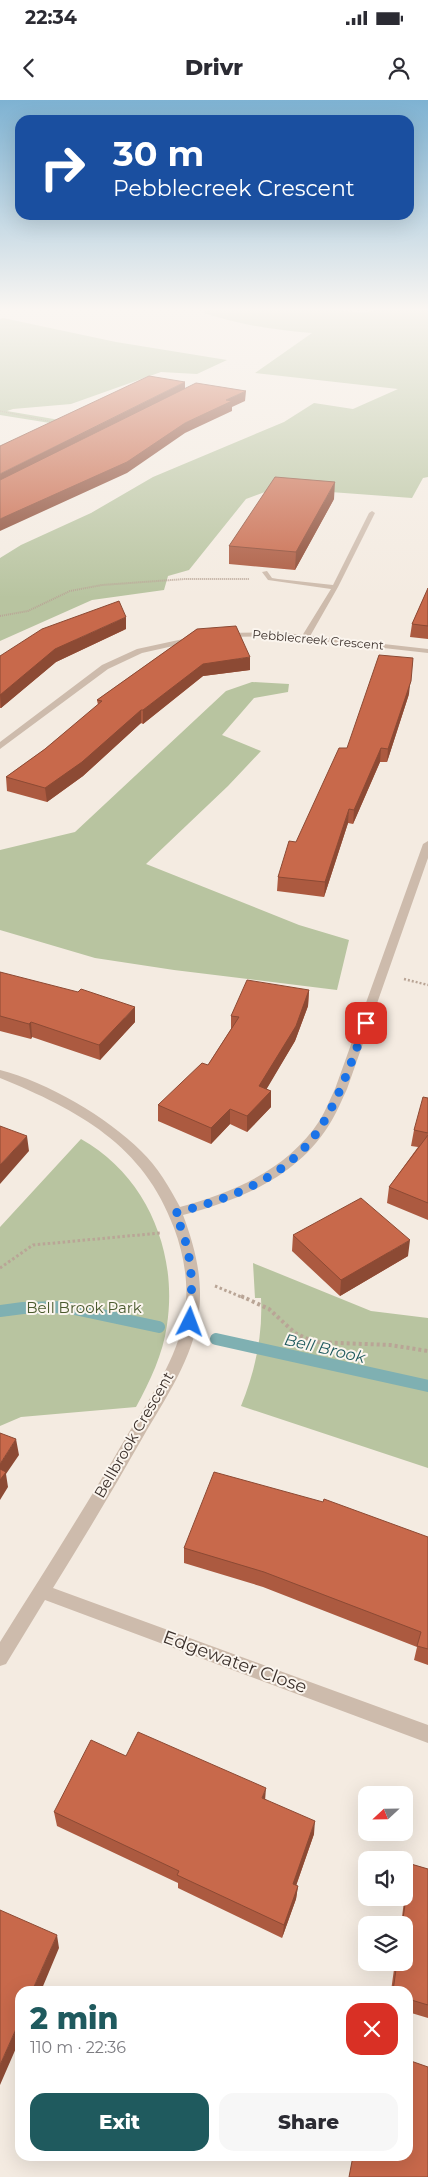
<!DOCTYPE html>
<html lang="en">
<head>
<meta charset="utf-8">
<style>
	:root { --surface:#fff; --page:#f7f7f7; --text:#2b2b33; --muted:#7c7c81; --accent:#1f5a5e }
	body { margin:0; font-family:Montserrat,sans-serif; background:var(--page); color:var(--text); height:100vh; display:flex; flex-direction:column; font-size:19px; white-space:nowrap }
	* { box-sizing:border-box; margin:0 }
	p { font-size:16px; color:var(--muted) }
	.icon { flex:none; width:28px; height:28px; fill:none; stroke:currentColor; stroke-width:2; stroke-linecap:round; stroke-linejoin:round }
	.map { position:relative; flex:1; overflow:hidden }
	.side { position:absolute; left:15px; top:1886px; width:398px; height:175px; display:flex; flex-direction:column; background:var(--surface); border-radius:15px; box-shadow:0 5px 20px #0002 }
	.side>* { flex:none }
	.hud { position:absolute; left:15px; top:15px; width:399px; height:105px; border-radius:15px; box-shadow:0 5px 20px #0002; background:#1a4fa0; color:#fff; overflow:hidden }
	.needle { width:32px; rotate:248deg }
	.controls { position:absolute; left:358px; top:1686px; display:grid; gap:10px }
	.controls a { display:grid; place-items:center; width:55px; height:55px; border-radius:10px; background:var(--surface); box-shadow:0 5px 20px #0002; font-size:25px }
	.pin { position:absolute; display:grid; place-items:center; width:42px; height:42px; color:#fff; margin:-21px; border-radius:10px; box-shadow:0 2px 8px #0006 }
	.me { position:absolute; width:55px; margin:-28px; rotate:3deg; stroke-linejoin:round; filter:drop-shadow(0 0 4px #0008) }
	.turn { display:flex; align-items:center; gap:18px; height:105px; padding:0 15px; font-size:22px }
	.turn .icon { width:65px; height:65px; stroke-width:2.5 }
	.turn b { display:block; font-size:35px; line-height:42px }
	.round { display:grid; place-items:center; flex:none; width:52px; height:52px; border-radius:15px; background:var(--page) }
	.overview { display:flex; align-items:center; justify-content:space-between; height:85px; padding:0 15px }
	h1 { font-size:30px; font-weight:800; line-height:38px; color:var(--accent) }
	.button { display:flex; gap:10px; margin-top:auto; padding:10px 15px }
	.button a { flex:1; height:58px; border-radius:15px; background:var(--accent); color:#fff; font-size:20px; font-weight:800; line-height:58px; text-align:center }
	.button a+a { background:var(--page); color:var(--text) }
	.status { display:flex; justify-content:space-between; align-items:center; height:35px; padding:0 25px; background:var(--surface); direction:ltr }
	.status svg { height:14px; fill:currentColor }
	header { display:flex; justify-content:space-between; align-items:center; height:65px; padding:0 15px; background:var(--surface); font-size:22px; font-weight:800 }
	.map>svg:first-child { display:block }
</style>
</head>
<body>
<div class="status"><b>22:34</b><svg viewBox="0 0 49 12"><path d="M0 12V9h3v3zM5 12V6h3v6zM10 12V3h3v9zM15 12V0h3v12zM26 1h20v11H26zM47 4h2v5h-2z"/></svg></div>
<header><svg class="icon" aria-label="back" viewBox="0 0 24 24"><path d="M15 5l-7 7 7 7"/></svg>Drivr<svg class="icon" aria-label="person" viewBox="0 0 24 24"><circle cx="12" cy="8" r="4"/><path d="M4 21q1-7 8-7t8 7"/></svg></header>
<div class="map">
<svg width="428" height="2077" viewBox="0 0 428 2077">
	<rect width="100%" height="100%" fill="#f4ebe1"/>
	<path fill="#b8c4a0" d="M206,208H323L364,213L381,208H428V377L423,378L412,398L276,388L246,399L189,470L168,476L164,490L92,500L0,541V458L21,445L91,413L153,377L284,322L314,303L353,309L398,289L255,273L312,233C274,230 240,225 204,213Z
		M3,218L116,242L227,260L197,274L161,272L71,304L13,309L7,311L112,329L106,332L0,315V219Z
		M252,582L289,584L288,592L254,598L222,635L261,651L228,686L146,764L299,825L349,840L337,890L174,870L95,858L0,830V750L75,732L226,591Z
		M81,1039C147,1076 178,1152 167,1225C163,1254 150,1281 136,1307L21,1317L0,1326V1127Z
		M253,1163L371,1211L428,1218V1368L241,1306C255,1272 263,1235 261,1198H255Z"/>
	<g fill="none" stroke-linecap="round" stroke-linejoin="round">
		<path stroke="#7fb0b2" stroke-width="12" d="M0,1211L23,1208L65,1207L159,1227
			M216,1239L428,1286"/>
		<path stroke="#b9a596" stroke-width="1" stroke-dasharray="1 1" stroke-linecap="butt" d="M0,311L53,322"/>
		<path stroke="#b9a596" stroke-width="2" stroke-dasharray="1 1" stroke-linecap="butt" d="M0,516L28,511L70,491L102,485L185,479H249"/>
		<path stroke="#b9a596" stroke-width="2.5" stroke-dasharray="2 2" stroke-linecap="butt" d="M404,879L428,885"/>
		<path stroke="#b9a596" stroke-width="3" stroke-dasharray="2.5 2.5" stroke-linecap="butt" d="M0,1168L33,1145L160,1133
			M215,1186L244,1198"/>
		<path stroke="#b9a596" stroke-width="4" stroke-dasharray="3 3" stroke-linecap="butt" d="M241,1196L269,1209L295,1233L314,1242L390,1245L428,1251"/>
		<path fill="#cdbbac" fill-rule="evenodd" d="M372,411L375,413L338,487L309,538H303L302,536L331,489L268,480L262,472L267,471L272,478L278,479L333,485L369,413Z"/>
		<path fill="#cdbbac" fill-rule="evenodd" d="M277,532L428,549V553L277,536L224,537L220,535L224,533Z
			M197,536H200V540L142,553L108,569L0,649V642L102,565L137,549Z
			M428,741V758L347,989C342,999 338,1010 332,1020C300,1076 242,1099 183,1115C195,1147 203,1179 199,1212C194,1257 165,1299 143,1337C114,1388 84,1438 53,1488L428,1625V1643L45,1500L6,1564L0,1566V1542C42,1475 85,1408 125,1339C148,1301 178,1259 185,1213C189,1185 184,1154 174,1128C144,1045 78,1010 0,978V970C47,982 107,1017 141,1051C158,1067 169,1087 180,1107C235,1092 288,1069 320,1020C326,1010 330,999 335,989L423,744Z"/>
	</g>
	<path fill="#ac5a40" d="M334,399L295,470L229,464V446Z
		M428,488V539L410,537L412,524Z
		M126,529L56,562L1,608H0V556Z
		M197,529L250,570L203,576L143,624L141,623L83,676L47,702L7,691L6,677L45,649L98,605L97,600Z
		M409,594L387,662H380L353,724L348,723L324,797L277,791L278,777L347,648Z
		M0,872L135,922L100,960L32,937L31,939L0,931Z
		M309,890L308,906L295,941L266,989L271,991V1007L247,1032L230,1024L211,1044L158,1021V1005L208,965L231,929V916Z
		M428,998V1120L387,1103L389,1087L418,1047L411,1046L414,1030Z
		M293,1135L408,1156L340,1196L292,1151Z
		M428,1437V1565L414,1560L417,1547L263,1487L184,1463V1448Z
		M126,1656L265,1699L314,1734L296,1786H298L296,1799L282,1838L178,1788V1783L57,1726L54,1712Z
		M411,1764L428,1769V1918L408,1912V1891H391L395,1862H404V1825H401L407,1777Z"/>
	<path fill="#8c4a34" d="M185,282V291L0,385V374Z
		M246,291L245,301L232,307V311L185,333L127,373L0,431V419L185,323L226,300Z
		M335,382L334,399L295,470L296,452Z
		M126,517V529L56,562L1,608L0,595L55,549Z
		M250,557V570L203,576L143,624V610L203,564Z
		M413,558L409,594L387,662L388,649Z
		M141,610V623L83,676L47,702L45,688Z
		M381,648L380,662L353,724L354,710Z
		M349,709L348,723L324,797L325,782Z
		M309,890L308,906L295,941L259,1002V986Z
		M135,907V922L100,960L99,945Z
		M31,922L32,937L31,939L29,924Z
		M271,991V1007L247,1032V1016Z
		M230,1009V1024L211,1044V1028Z
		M27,1036L29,1051L0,1084V1065Z
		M410,1140L408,1156L340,1196L341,1180Z
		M16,1339L19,1355L6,1374L8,1387L0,1400V1364Z
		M266,1688L265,1701L262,1698Z
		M315,1721L314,1734L292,1797L293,1784Z
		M298,1786L296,1799L282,1838L284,1825Z
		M57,1835L59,1848L41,1891H32Z
		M20,1920V1939L0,1985V1965Z"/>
	<path fill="#c8694b" stroke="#8c4a34" d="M149,276L185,282L0,374V346Z
		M196,283L246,291L226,300L232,301L185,323L127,362L0,419V380Z
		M275,377L335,382L296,452L229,446Z
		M428,488V526L412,524Z
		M119,501L126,517L55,549L0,595V556L42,529Z
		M236,526L250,557L203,564L143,610H141L82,662L45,688L6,677L45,649L102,601L97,600L197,529Z
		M379,555L413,558L411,581L388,649L381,648L354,710L349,709L325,782L278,777L289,741L296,742L339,648H347Z
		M0,872L78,892L81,889L135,907L99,945L31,922L29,924L0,916Z
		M247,880L309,890L296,926L259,986L271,991L247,1016L230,1009L211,1028L158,1005L202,963L208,965L239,917L231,916Z
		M423,997L428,998V1033L414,1030Z
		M0,1026L27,1036L0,1065Z
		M428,1035V1103L389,1087Z
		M361,1098L410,1140L341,1180L293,1135Z
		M0,1333L16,1339L0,1364Z
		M0,1369L6,1372L0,1380Z
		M214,1372L323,1402L324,1399L428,1437V1549L417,1546L421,1532L264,1472L184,1448Z
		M138,1632L266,1688L262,1698L315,1721L293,1784L298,1786L284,1825L177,1775L179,1771L54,1712L91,1640L126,1656Z
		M411,1764L428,1769V1905L408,1899V1891H393L397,1862H404V1825H402Z
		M0,1810L57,1835L32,1891H20V1920L0,1965Z
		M408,1960L428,1967V2077H349L353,2056H408Z"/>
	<linearGradient id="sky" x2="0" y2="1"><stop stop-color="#7eb2d2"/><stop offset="0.42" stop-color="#faf6f2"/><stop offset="1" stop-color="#faf6f2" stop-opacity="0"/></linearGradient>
	<rect width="428" height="498" fill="url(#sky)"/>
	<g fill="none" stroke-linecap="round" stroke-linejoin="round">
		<path stroke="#1a73e8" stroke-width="9" stroke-dasharray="0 16.2" d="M190,1222C193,1179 193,1154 175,1113C235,1097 294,1076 326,1018C343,988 354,955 366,923"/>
	</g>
	<g text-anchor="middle" stroke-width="4" stroke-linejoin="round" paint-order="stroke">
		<g font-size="12" fill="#3b302b" stroke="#fbf5ee">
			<text transform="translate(318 540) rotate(5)" y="4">Pebblecreek Crescent</text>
		</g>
		<g font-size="15" fill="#4a5a2e" stroke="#fbf5ee">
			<text x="84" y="1213">Bell Brook Park</text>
		</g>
		<g font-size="15" fill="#3b302b" stroke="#fbf5ee">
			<text transform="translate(134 1335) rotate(-60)" y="5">Bellbrook Crescent</text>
		</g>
		<g font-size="16" font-style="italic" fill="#1f5a5e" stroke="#fbf5ee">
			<text transform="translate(325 1248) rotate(13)" y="6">Bell Brook</text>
		</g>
		<g font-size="18" fill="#3b302b" stroke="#fbf5ee">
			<text transform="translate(235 1562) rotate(20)" y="6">Edgewater Close</text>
		</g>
	</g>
</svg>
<div class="controls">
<a><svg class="needle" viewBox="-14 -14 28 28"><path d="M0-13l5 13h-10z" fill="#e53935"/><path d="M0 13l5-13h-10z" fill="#7c7c81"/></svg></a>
<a><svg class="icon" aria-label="sound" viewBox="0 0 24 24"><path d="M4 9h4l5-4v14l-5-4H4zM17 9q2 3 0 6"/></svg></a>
<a><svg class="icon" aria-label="layers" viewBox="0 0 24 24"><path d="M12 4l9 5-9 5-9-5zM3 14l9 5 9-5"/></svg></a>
</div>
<div class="pin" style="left:366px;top:923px;background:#d93025"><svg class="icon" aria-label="arrive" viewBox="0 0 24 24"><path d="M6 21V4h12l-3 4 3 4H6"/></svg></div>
<svg class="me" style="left:190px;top:1222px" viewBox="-20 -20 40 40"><path d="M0-17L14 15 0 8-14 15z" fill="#1a73e8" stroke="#fff" stroke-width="4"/></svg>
<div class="hud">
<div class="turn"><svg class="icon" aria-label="right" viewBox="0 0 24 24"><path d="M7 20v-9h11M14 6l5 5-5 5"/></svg><div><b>30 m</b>Pebblecreek Crescent</div></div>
</div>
<section class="side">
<div class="overview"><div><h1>2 min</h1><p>110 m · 22:36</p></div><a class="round" style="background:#d93025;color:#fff"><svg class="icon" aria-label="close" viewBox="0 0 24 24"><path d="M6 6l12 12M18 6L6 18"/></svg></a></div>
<div class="button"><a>Exit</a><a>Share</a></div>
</section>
</div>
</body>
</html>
